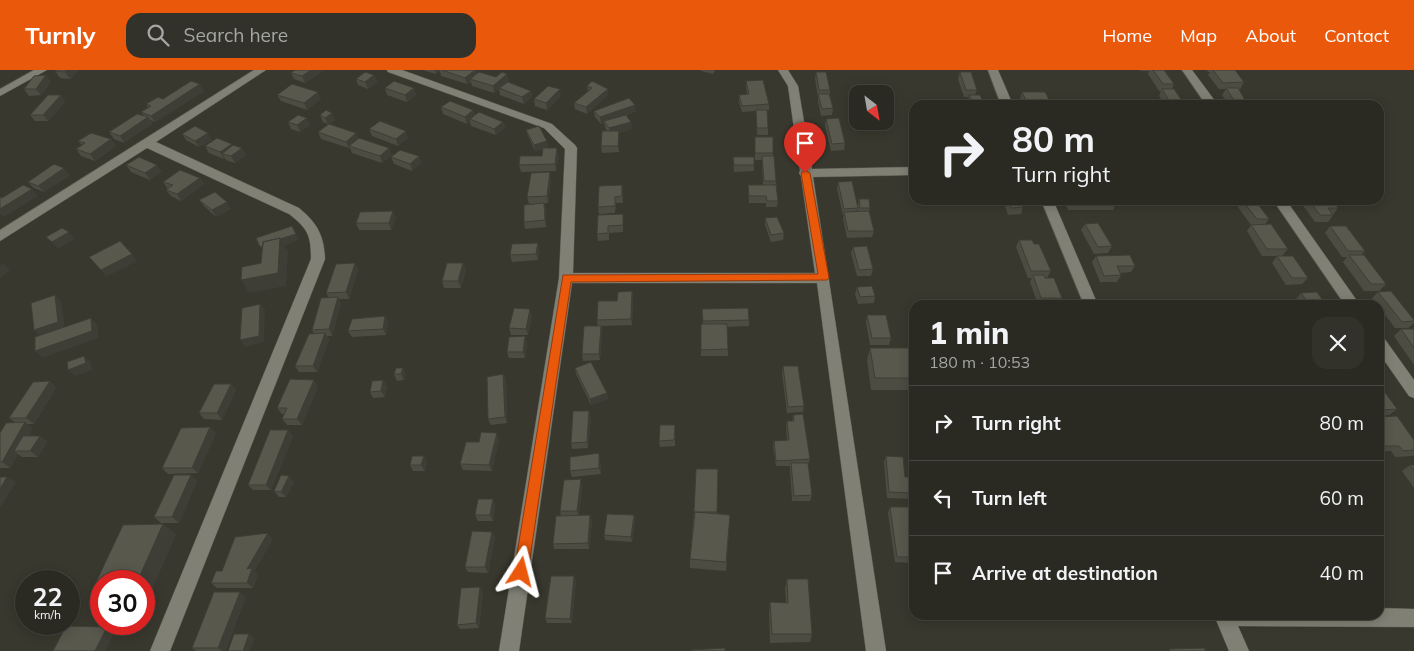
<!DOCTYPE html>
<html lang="en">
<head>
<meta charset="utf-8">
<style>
	:root { --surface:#2a2a22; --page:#32322a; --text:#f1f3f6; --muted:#a5a7a5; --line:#464640; --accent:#ea580c }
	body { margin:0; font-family:Mulish,sans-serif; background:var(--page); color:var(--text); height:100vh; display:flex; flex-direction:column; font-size:19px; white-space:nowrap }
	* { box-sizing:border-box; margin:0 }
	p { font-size:16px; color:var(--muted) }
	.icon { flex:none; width:28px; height:28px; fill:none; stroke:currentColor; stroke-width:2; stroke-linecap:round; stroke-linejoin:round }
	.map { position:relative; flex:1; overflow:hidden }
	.drawer { position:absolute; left:909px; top:230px; width:475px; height:320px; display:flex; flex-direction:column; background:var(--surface); border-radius:15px; box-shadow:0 2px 12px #0003,0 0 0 1px var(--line) }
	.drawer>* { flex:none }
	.hud { position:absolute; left:909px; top:30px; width:475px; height:105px; border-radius:15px; box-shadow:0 2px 12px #0003,0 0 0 1px var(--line); background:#2a2a22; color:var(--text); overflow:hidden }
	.needle { width:32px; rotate:149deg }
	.buttons { position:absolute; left:849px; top:15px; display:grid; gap:10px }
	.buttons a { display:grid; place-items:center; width:45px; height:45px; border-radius:10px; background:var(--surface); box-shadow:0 2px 12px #0003,0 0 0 1px var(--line); font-size:25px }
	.speed { position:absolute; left:15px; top:500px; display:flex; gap:10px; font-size:25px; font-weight:700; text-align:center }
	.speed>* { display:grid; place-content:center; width:65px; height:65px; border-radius:50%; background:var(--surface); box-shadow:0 2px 12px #0003,0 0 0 1px var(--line); line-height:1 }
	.speed small { font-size:12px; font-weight:400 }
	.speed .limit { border:8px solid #d22; background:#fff; color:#111 }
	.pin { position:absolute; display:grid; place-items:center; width:42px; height:42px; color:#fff; margin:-51px -21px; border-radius:50% 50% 50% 0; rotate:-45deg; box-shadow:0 0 5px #0007 }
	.pin .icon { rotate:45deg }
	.me { position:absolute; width:55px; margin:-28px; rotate:9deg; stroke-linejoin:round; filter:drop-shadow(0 0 4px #0008) }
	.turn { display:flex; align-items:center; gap:18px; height:105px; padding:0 20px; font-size:22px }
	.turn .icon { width:65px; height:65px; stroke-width:2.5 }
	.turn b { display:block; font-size:35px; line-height:42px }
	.round { display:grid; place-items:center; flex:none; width:52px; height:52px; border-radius:15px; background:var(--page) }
	.summary { display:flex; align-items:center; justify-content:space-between; height:85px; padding:0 20px }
	h1 { font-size:30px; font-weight:800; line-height:38px }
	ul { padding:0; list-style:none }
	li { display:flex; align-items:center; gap:15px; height:75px; padding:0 20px; border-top:1px solid var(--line) }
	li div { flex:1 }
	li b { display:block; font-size:19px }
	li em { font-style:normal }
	header { display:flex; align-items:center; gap:30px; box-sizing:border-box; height:70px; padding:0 25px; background:var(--accent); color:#fff }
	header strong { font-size:24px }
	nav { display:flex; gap:28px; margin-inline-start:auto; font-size:18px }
	.search { width:350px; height:45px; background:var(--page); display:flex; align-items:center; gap:12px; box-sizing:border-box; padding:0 18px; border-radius:15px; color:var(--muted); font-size:19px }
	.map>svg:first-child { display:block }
</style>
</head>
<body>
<header>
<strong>Turnly</strong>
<div class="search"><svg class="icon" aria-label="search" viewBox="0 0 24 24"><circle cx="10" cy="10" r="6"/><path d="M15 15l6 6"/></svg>Search here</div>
<nav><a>Home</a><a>Map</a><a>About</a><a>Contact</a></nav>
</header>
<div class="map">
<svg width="1414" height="581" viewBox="0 0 1414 581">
	<rect width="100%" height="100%" fill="#38382e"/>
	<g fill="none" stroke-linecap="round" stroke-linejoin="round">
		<defs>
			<path id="minor" d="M34,0H47L0,26V19Z
				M254,0H266L156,72L299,138C317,153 324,165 325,189L170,581H150L311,189C311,165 308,159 289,144L147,78L0,171V160Z
				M387,0H402L552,54L575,75L577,78L573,203H815L801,106L799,103L800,101L788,16L778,0H788L798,16L812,99L914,97V105L813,107L886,581H866L817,213H572L519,581H499L559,208L565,79L544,58L388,2Z
				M988,0H998L1013,35H1001Z
				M1182,0H1192L1218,35H1206Z
				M1041,130H1053L1098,235H1084Z
				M1273,130H1286L1360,235H1345Z
				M1379,266L1384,268L1414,310V328L1409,326L1379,283Z
				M1379,538L1414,539V557L1238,556L1249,581H1229L1214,545H1379Z"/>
		</defs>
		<use href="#minor" stroke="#56574f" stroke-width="1"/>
		<use href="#minor" fill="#808075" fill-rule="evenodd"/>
	</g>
	<path fill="#4c4c42" d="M57,0H79L70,9L60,8L55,1Z
		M295,0H324L305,13L294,9L291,3Z
		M422,0H476L477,3L496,7L507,4L509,11L508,12L531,21L532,27L524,34L500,25L499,19L494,23L472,16L471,12L467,14L441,6L440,1L436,4Z
		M701,0H715L713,4L701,1Z
		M1139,0H1164L1174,14L1172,19L1185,35H1165L1159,26L1161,21H1159L1148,4L1149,1H1140Z
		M1207,0H1235L1244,12L1240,19H1238L1248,35H1229L1222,25L1226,19H1219L1208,5L1210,2H1208Z
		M816,2L830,20V25L833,38L832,45L821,46L818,31V27L815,9Z
		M960,2L977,20L975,25L985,35H969L967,32L969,27H964L958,9Z
		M46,5L51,12L41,25L29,26L24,19Z
		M374,5L377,12L368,19L358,15L356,9Z
		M746,11L769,34V40H767L768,58V65H757L756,41L742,42L739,32V25L747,24L746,18Z
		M587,16L608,19V25L587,44L575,39L574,33L588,21Z
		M385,18H414L416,25L407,32L387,25Z
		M204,21L155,52L150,50L152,54L124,73L114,69L109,62L144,46L141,42L148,38L146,34L163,29Z
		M1022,22L1052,35H1022L1020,29Z
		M61,25L65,32L48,51H35L30,45Z
		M277,25L321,29L307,40L281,31Z
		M561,26L547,40L535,36L534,29Z
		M441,37L473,40L475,45L503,52L505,58L496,65L471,56L470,51L467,54L443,44Z
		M594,41H636L626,45L632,59L619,63V82L602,83L601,76L607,61L605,57L604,53L601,54L595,47Z
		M320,45L335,50L329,54L356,63L358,68L392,85L382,93L352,83L350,78H349L321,69L318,62L328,54L323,52Z
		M826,49L845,73L844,80L831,81L825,55Z
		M288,52L310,55L300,62L291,59Z
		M369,59L408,68L398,76L372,66Z
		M526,60L547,71L548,78L559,85L556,101L521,102L519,95L542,86L543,79L535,81L528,66Z
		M182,64L212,70L199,77L186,70Z
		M755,67H773V86L776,111L778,131L777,137H766V133H749L748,115H763L762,90H755Z
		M111,69L116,76L95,91L81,86L76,79L82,75L78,71Z
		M205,76H233L246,85L235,93L226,90L225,88L224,89L209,83Z
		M419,86L421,93L412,101L394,94L391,87Z
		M733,87L754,95V101L734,102Z
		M126,95L162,101L150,110L131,102Z
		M70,105L44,122L34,118L28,112Z
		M200,108L204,114L181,131L171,126L166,120L168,119L163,112Z
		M551,109L548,133H544L546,140V157L525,159L524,152L537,134H529L527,127Z
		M838,112L858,138L857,141H858V135L859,129L870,138L869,143L874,161L872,167L847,168L843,148L844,145H843L837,119Z
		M622,115L623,133H616L615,143L599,144L598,137Z
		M199,130L231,139L216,147L204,136Z
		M1003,130H1020L1023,137L1021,144L1008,145Z
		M1064,130H1115L1116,133L1113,140H1068Z
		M1238,130H1255L1269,149L1265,154L1288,179L1282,186H1262L1247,161L1251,155L1235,133Z
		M1299,130H1333L1338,138L1328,152H1315Z
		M598,145L623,151V162L609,163V170L598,171L597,164Z
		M396,148L391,160H359L356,153Z
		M765,148L784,163L783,170L771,172L765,155Z
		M1085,154L1112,176L1108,183L1094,184L1081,160Z
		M1330,156L1365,181L1361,185L1386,214L1379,221H1364L1343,192L1347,187H1342L1325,163Z
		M1019,170L1034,174L1051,201L1047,208H1045L1062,228L1059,235H1038L1030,212L1032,208H1028L1016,177Z
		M538,173L539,179L538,190L512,192L510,185Z
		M853,177L873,199L871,206H857L851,183Z
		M1096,186L1135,196L1131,202L1120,203L1121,205L1117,212H1100L1092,192Z
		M1277,186L1308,208L1302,214L1286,215L1272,193Z
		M355,193L358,200L349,229H339L341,234L332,266H327L329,270L317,302H299L295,296L314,264L312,260L329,228L326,223Z
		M463,193L466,200L461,218H444L442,211Z
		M857,217L875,226L874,233L858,234L855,224Z
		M632,221L633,228L632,255L601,256L602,262L600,290L583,291L582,284L598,256L597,250L617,231Z
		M1378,222L1414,250V253L1408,258H1395L1379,237V235H1377L1372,228Z
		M1301,223L1326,235H1299L1296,229Z
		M702,239L749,250V256L727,257L728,286H701V254H703Z
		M532,245L528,265H511L509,258Z
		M867,245L891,268L889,275H870L866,252Z
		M385,246L388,253L386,265L352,267L348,261Z
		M1401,259H1414V295L1394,266Z
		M525,266L527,273L525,288H509L507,282Z
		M870,278H914V320H871L867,290Z
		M783,296L804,336L803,342L787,343L782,303Z
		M575,298L607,323L608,329L591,335L576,304Z
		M394,304H406L404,310L397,311Z
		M503,304L506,310L507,353L491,355L488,349Z
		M383,310L387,316L385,327L373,328L370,322Z
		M50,311L56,318L34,354H27L32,358L28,366H40L47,372L38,387H22L18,384L10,398H0V363L16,353L9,348Z
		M231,314L236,320L222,350L204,349L199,343Z
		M1379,314L1397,339L1389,345L1379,346Z
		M318,316L302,355H287L282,349L284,344H282L277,338Z
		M793,345L810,389L808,395L812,425L810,431H792L790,399V396H776L773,377L774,371L787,370L786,357L787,351H792Z
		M591,347L588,378L572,379L571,373Z
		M1379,347L1414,370V385L1413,386L1395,387L1391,381L1379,382Z
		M675,355V376L660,377L659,371Z
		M288,360L293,366L271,420H253L248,415Z
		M216,363L198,403L168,404L162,398Z
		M499,369L492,401L463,400L460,394L479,372Z
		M886,386L905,407H914V429L887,428L884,392Z
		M600,389L601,404L572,407L570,401Z
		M427,392L425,401H413L410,395Z
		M1410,395H1414V418L1402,401Z
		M718,399L717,443L730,445L726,501L690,498V489L694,442Z
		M197,411L179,453H161L154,447Z
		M294,412L286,427H279L274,421Z
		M582,415L579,445H590L592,451L589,479H554L553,474L561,446L560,441Z
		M493,429L495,435L493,451H478L475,445Z
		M890,437L914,442V493L895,492L888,443Z
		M634,445L635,451L632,472L605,470L604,465Z
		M492,462L495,467L488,503L468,502L465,497Z
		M176,464L152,519L144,520V511H101V515L96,512Z
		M273,469L254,501L258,504L253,518H217L211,513L222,501Z
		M574,506L576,511L572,553H547L545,548Z
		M787,509L812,564L810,572L770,573L769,542L770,532L786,533L785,518Z
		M483,521L479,558L460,559L457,555Z
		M246,527L225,581H196L192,578Z
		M1162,545H1190L1189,546L1163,548Z"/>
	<path fill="#3e3e36" d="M67,0H79L70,9L65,2Z
		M311,0H324L305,13L302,6Z
		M435,0H440V1L436,4Z
		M475,0H476L478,6L470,9L471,12L467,14L465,8Z
		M507,4L509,11L494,23L493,16Z
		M46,5L51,12L41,25L36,19Z
		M374,5L377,12L368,19L365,12Z
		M200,14L204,21L155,52L151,46Z
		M414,18L416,25L407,32L405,25Z
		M560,19L561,26L547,40L546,33Z
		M608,19V25L587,44L586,37Z
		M531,21L532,27L524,34L522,27Z
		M318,22L321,29L307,40L304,33Z
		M61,25L65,32L48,51L43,45Z
		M635,35L636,41L605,52L604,51V53L601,54L600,47Z
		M473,40L475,47L470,49V51L467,54L465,47Z
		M332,43L335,50L328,54L325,48Z
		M148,47L152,54L124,73L120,66Z
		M307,48L310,55L300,62L297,55Z
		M503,52L505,58L496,65L494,59Z
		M631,52L632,59L619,63V82L618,76L610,65L609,58Z
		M406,61L408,68L398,76L396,69Z
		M208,63L212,70L199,77L195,71Z
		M356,63L359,70L349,76V78L346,72Z
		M111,69L116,76L95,91L90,84Z
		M547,71L548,78L535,81L534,75Z
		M232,74L236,80L222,84L225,88L224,89L220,82Z
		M242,78L246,85L235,93L231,86Z
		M389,78L392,85L382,93L380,86Z
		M557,78L559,85L556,101L555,94Z
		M419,86L421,93L412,101L410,94Z
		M157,95L162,101L150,110L145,103Z
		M64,98L70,105L44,122L38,116Z
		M550,102L551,109L548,133L547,126Z
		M200,108L204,114L181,131L177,124Z
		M32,119L38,126L4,147L0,143V139Z
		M227,132L231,139L216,147L212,140Z
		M544,133L546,140V157L545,150Z
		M393,141L396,148L391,160L389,153Z
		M292,156L299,170L284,176L288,181L286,216L249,223L241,210L280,178L264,183L260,177Z
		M69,162L75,169L58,179L52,172Z
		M538,173L539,179L538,190L536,184Z
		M132,184L137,191L106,207L101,200Z
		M355,193L358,200L349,229L346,222Z
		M463,193L466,200L461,218L458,211Z
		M4,194L10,200L0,208V196Z
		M632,221L633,228L632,255L631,249Z
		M55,225L61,231L65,258L41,267L34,260Z
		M338,227L341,234L332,266L329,259Z
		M260,234L265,240L264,272L245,277L240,270Z
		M530,239L532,245L528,265L526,259Z
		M385,246L388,253L386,265L383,259Z
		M91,248L97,255L99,268L42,288L35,281Z
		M601,256L602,262L600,290L599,284Z
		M325,263L329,270L317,302L313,296Z
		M525,266L527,273L525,288L523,282Z
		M84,286L91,292L92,300L75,306L68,300Z
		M403,298L406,304L404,310L401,304Z
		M503,304L506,310L507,353L505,347Z
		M314,310L318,316L302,355L297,349Z
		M383,310L387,316L385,327L381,321Z
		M50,311L56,318L34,354L26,348Z
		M231,314L236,320L222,350L217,343Z
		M607,323L608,329L591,335L590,329Z
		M589,341L591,347L588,378L587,372Z
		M25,352L32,358L19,381H14L18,384L10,398L2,392Z
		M210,357L216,363L198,403L192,398Z
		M288,360L293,366L271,420L266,415Z
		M497,363L499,369L492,401L489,395Z
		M40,366L47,372L38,387L30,381Z
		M599,383L600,389L601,404L599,398Z
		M424,386L427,392L425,401L421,395Z
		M191,405L197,411L179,453L172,447Z
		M289,406L294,412L286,427L281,422Z
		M7,407L16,412L0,438V419Z
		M581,409L582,415L579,447L577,441Z
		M493,429L495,435L493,451L490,445Z
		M590,445L592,451L589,479L588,473Z
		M634,445L635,451L632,472L631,467Z
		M163,454L176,464L152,519L144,514V511H140L138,510Z
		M492,462L495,467L488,503L485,497Z
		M268,463L273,469L254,501L258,504L253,518L247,513V499Z
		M574,506L576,511L572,553L570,549Z
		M480,517L483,521L479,558L476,553Z
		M240,522L246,527L225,581H222L218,578Z
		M107,557L115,562L105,581H95Z
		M249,564L255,568L250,581H243Z"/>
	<path fill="#58584d" stroke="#3e3e36" d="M57,0H67L65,2L55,1Z
		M295,0H311L302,6L291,3Z
		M442,0H475L465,8Z
		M1153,0H1164L1174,14H1163Z
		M1213,0H1235L1244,12L1223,13Z
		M365,2L374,5L365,12L356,9Z
		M479,2L496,7L502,2L507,4L493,16L470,9Z
		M816,2H826L830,20H819Z
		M960,2H971L977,20H966Z
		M46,5L36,19H24L34,6Z
		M763,10L769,34L742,36L739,25L749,24L746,11Z
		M191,11L200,14L151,46L141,42L151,36L146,34L158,27L163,29Z
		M394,11L414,18L405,25L385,18Z
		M592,11L608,19L586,37L574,33L592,18L587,16Z
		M508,12L531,21L522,27L499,18Z
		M292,14L318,22L304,33L277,25Z
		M548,16L560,19L546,33L534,29Z
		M1226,18H1238L1248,35H1237Z
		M1162,19H1174L1185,35H1172Z
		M1022,22H1045L1052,35H1028Z
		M818,24H829L833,38L822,39Z
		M48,25H61L43,45H30Z
		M969,25H980L985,35H974Z
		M629,28L635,35L600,47L594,41Z
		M450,31L473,40L465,47L441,37Z
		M326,40L332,43L325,48L320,45Z
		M756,40H767L768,58H757Z
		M479,42L503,52L494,59L470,49Z
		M137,44L148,47L120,66L109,62Z
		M298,45L307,48L297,55L288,52Z
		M626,45L631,52L609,58L604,51Z
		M839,48L845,73L832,74L826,49Z
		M380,51L406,61L396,69L369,59Z
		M329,54L356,63L346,72L318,62Z
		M195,56L208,63L195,71L182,64Z
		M539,56L547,71L534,75L526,60Z
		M602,61H619L618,76H601Z
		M91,63L111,69L90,84L76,79L85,73L78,71Z
		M755,67H773V83H755Z
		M217,68L232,74L220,82L205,76Z
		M359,68L389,78L380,86L349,76Z
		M233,75L242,78L231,86L222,84Z
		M543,78H557L555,94L519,95L520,86H542Z
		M400,80L419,86L410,94L391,87Z
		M762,86H774L776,111H764Z
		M139,87L157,95L145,103L126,95Z
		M733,87H754V95H734Z
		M54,94L64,98L38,116L28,112Z
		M180,100L200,108L177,124L166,120L173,115L163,112Z
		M550,102L547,126L527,127L531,103Z
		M852,111L858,138L844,139L838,112Z
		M23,115L32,119L0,139V127L2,128Z
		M622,115V126L615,127V136L598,137L599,116Z
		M748,115H776L778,131H767L766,126H749Z
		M215,122L227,132L212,140L199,130Z
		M859,129H869L870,138H860Z
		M1008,130H1020L1023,137L1011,138Z
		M1070,130H1115L1116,133H1071Z
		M1242,130H1255L1269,149H1257Z
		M1309,130H1333L1338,138H1328L1333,145H1320Z
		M544,133L545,150L524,152V135Z
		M393,141L389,153H356L360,142Z
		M869,141L874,161H848L844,142Z
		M623,144V155L608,156V163L597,164L598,145Z
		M777,147L784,163L771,165L765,148Z
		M1098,153L1112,176L1098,177L1085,154Z
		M1271,154L1288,179H1267L1251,155Z
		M292,156L296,164L280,169V168L263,172V176L260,177L256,168Z
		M1330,156H1346L1365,181H1348Z
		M62,158L69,162L52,172L46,167Z
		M280,168L278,203L241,210L242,197L261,193L263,172Z
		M1019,170H1032L1034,174H1039L1051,201H1031Z
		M120,171L132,184L101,200L89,187Z
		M538,173L536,184L510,185L512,174Z
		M867,176L873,199L859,200L853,177Z
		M1130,185L1135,196H1117L1121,205L1104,206L1096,186Z
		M1349,185H1364L1386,214H1371Z
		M1277,186H1293L1308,208H1292Z
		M355,193L346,222L326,223L336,194Z
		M447,193H463L458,211H442Z
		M1033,205H1044L1045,208H1054L1062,228H1041Z
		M872,216L875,226L860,227L857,217Z
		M632,221L631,249L597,250L598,231H617L618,222Z
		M1391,221L1414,250V251L1402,252L1378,222Z
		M1317,222L1326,235H1310L1301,223Z
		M55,225L58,252L34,260L31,233Z
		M338,227L329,259L312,260L321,228Z
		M260,234L259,266L240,270L242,238Z
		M514,238L530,239L526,259L509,258Z
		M748,238L749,250L703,251L702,239Z
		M867,245H886L891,268H872Z
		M385,246L383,259L348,261L352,249Z
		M91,248L92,261L35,281V267Z
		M701,254H727L728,279L701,280Z
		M584,256H601L599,284H582Z
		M1401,259H1414V278Z
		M325,263L313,296H295L309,264Z
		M525,266L523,282H507L509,267Z
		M870,278H914V308H875Z
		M84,286L86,293L68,300L67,292Z
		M591,292L607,323L590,329L575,298Z
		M783,296H798L804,336L788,337Z
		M396,298H403L401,304H394Z
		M503,304L505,347L488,349L487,307Z
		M290,309L314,310L297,349H282L287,338H277Z
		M383,310L381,321L370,322L372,311Z
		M50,311L26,348H9L33,312Z
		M214,314H231L217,343H199Z
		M1379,314L1397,339L1381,340L1379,336Z
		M573,341H589L587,372L571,373Z
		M803,344L810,389L776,391L774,371L789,370L787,351H794L793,345Z
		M1397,346L1414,370V380L1403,381L1399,376H1385L1379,368V347Z
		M25,352L2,392H0V363L6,353Z
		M660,355H675L674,370L659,371Z
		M210,357L192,398H162L181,358Z
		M270,360H288L266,415H248Z
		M481,362L497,363L489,395L460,394L466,372H479Z
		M23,366H40L30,381H14Z
		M599,383V398L570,401V387Z
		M412,386H424L421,395H410Z
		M886,386L903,387L905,407H914V423L889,422Z
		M791,393H808L812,425L794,426Z
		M1410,395H1414V401Z
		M696,399H718L717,442H694Z
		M174,405H191L172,447H154Z
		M281,405L289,406L281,422L274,421Z
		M0,407H7L0,419Z
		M581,409L577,441H560L564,410Z
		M478,429H493L490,445H475Z
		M890,437H913L914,442V487H897Z
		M695,442L730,445L726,492L690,489Z
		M607,444L634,445L631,467L604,465Z
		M590,445L588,473L553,474L556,446Z
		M163,454L138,510L96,512L123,455Z
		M472,461L492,462L485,497H465Z
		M268,463L247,499L252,498L247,513H211L216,501H222L235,467Z
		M551,506H574L570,549L545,548Z
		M787,509H808L812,564H772L770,532L788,533Z
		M480,517L476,553L457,555L461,518Z
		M214,522H240L218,578H192Z
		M66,556L107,557L95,581H53Z
		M234,564H249L243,581H228Z
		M725,578V581H691V580Z
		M1204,578L1206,581H1170L1169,579Z"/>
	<path fill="#ea580c" stroke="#983908" d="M805,100L810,103L829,208L827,210L571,212L528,502L526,507L521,509L516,507L514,502L563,205L818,204L801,103Z"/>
</svg>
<div class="buttons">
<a><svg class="needle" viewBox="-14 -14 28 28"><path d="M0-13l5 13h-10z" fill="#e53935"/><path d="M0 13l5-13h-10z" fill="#a5a7a5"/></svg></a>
</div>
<div class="speed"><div>22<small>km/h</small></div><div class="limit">30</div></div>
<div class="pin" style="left:805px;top:103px;background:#d93025"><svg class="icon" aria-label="arrive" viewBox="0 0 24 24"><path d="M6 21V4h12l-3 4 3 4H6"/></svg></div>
<svg class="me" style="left:521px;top:502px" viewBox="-20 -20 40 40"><path d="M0-17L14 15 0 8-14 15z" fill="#ea580c" stroke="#fff" stroke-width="4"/></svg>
<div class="hud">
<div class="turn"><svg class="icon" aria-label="right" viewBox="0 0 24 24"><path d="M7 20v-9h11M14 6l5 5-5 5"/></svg><div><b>80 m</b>Turn right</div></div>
</div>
<section class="drawer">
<div class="summary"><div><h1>1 min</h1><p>180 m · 10:53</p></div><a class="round"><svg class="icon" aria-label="close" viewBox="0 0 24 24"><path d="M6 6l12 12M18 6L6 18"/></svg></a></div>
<ul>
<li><svg class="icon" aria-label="right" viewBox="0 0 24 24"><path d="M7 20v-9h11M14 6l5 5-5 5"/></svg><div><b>Turn right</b></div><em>80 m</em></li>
<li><svg class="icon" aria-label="left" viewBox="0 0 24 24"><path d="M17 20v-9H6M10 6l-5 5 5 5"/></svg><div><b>Turn left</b></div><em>60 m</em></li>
<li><svg class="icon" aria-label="arrive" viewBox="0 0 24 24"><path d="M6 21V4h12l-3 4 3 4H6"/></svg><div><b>Arrive at destination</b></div><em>40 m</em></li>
</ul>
</section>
</div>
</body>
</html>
